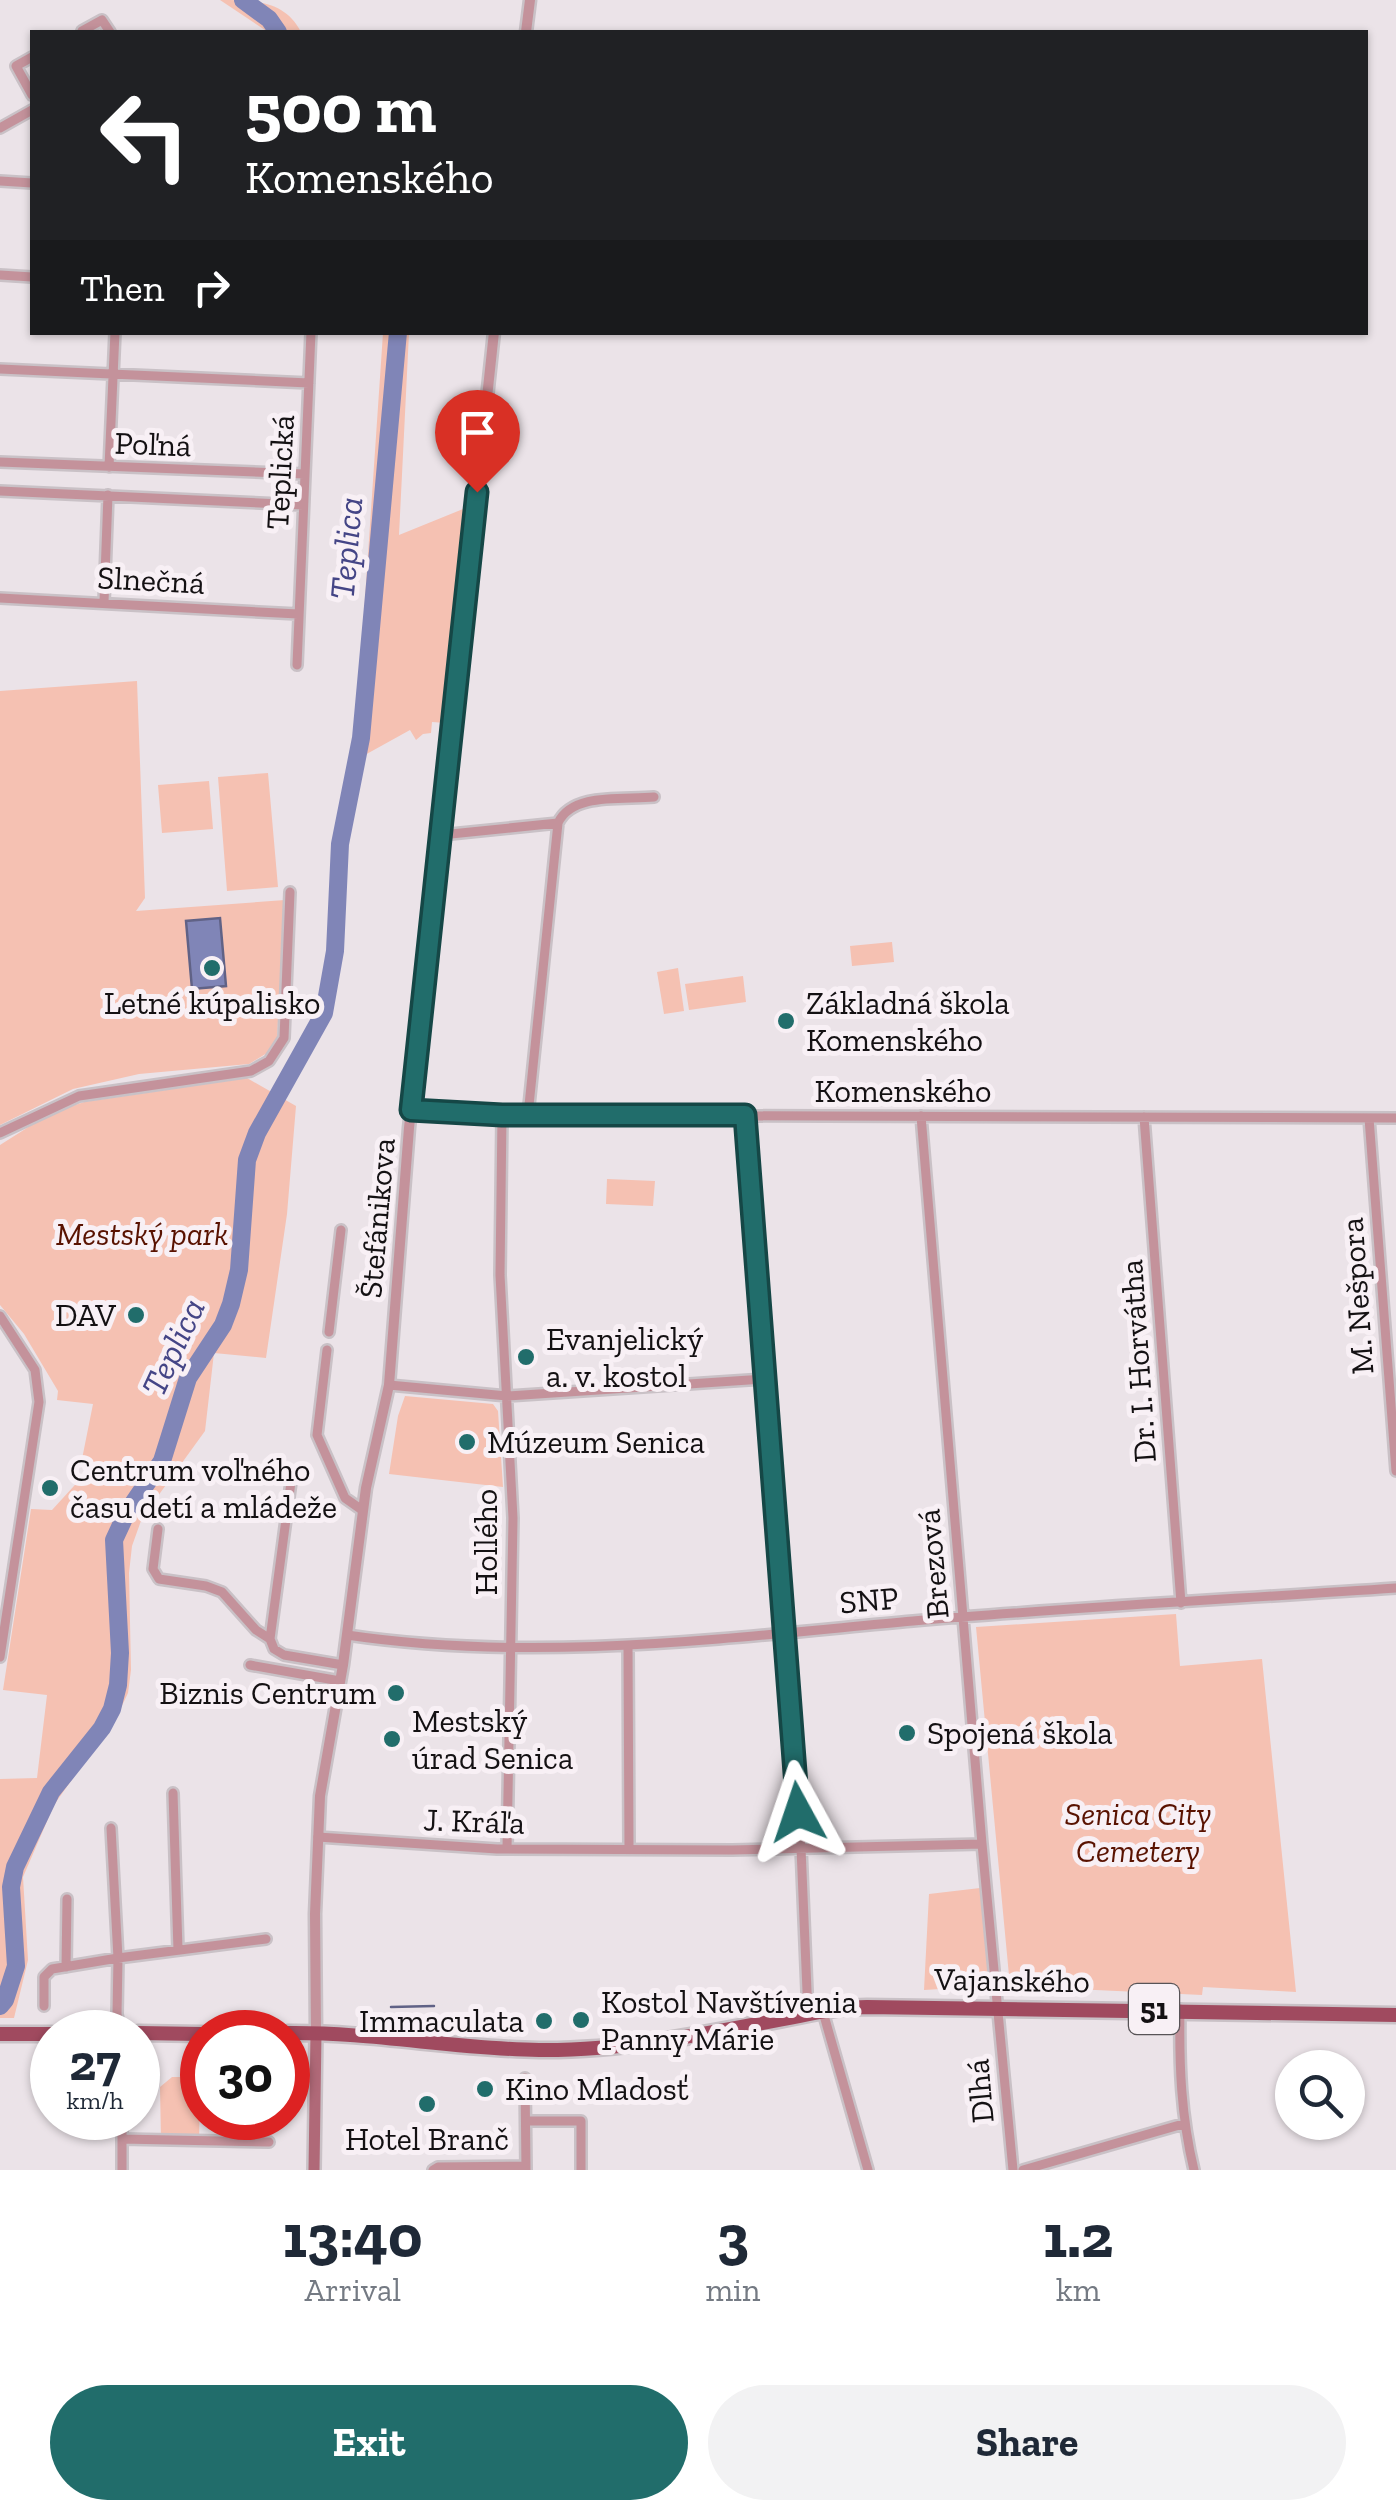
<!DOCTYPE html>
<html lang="en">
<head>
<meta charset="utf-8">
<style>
	:root { --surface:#fff; --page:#f2f2f3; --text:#1f2937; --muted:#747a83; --accent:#216d6b }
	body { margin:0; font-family:"Zilla Slab",serif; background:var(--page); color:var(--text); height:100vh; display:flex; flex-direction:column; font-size:38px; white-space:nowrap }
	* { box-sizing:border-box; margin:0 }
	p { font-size:32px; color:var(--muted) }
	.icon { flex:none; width:55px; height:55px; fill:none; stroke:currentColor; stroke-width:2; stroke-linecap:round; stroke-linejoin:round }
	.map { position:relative; height:2170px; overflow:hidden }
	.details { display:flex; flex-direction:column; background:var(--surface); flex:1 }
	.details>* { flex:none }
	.hud { position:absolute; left:30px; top:30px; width:1338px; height:305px; border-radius:0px; box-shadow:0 2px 8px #0004; background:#202124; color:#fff; overflow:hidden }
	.buttons { position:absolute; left:1275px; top:2050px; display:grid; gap:20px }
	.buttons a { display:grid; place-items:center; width:90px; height:90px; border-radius:50%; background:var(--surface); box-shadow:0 2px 8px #0004; font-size:50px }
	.speed { position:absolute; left:30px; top:2010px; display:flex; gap:20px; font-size:50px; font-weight:700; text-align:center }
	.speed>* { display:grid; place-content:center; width:130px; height:130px; border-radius:50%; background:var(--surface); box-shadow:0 2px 8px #0004; line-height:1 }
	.speed small { font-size:25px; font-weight:400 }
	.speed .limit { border:15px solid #d22; background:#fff; color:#111 }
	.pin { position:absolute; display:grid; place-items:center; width:85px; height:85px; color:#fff; margin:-102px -42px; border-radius:50% 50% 50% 0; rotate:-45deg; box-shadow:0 0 10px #0007 }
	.pin .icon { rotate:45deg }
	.me { position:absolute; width:110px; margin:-55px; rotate:355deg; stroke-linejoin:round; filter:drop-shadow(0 0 8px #0008) }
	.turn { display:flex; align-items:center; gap:35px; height:210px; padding:0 50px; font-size:45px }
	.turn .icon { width:130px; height:130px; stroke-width:2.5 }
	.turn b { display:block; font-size:70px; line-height:85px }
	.then { display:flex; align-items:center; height:95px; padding:0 50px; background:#0003; gap:20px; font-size:38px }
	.eta { display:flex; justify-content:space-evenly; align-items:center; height:170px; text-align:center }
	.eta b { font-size:60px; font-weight:800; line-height:70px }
	.button { display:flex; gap:20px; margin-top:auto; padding:20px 50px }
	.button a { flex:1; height:115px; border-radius:60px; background:var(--accent); color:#fff; font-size:40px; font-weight:800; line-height:115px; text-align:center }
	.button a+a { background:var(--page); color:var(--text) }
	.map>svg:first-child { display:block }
</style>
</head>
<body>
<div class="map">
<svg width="1396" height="2170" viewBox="0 0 1396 2170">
	<rect width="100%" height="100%" fill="#ebe3e8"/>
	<path fill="#f5c1b2" d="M220,0C253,0 285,0 301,32H268Z
		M383,333H409L399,535L468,507L446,723L432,722L431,733L423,734L416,740L410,730L354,761Z
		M137,681L145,898L136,911L285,900L277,1038L267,1053L249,1064L139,1074L73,1089L0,1125V691Z
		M268,773L278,887L227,891L218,777Z
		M209,781L213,829L162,833L158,785Z
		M892,942L894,962L852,966L850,946Z
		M678,968L684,1011L664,1014L657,972Z
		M743,976L746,1002L689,1010L685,984Z
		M247,1078L296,1106L287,1214L266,1358L214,1353L205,1431L142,1518L132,1546L129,1573L131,1670L128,1693L118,1714L54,1805L23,1877L28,1960L14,2018H0V1779L37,1778L47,1695L3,1690L31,1509L52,1510L84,1475L85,1468L81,1464L93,1404L57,1400L58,1391L24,1334L0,1305V1145L49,1114L84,1102Z
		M607,1179L655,1181L653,1206L606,1204Z
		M405,1396L493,1404L498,1411L503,1487L389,1474L398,1416Z
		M1176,1614L1180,1666L1262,1659L1296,1992L1203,1987L1202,1995L1010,1986L976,1627Z
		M980,1888L989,1986L924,1990L929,1894Z
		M172,2077H189L200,2089L199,2141L161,2140L160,2087Z
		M228,2118H269V2142L228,2141Z"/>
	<path fill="#8085b7" stroke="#606286" stroke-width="2.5" d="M220,918L226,986L192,989L186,921Z"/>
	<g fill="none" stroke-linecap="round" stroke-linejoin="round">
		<path stroke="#606286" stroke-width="2.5" d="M391,2007L434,2006"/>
		<path stroke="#8085b7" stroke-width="18" d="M243,0L269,19L278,32
			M0,2006L5,2000L16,1966L11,1887L15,1867L51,1792L102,1728L112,1709L118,1685L120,1653L114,1540L127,1512L162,1461L188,1378L223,1325L231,1304L239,1270L247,1160L257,1133L324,1013L335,951L340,844L361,738L398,332"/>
		<defs>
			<path id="minor" d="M82,31L102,20L110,32
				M32,57L16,66L32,95
				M0,128L32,110
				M0,181L32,183
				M0,275L32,277
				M0,369L309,383
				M0,462L304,474
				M109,467L115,332
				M0,491L303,505
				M0,598L298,614
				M104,602L108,495
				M297,665L311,332
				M441,835L558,823C572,792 624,800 654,797
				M411,1110L502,1115L1396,1118
				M502,1115L500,1275L513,1518L507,1849
				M528,1115L558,823
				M745,1115L801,1848L808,2015
				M921,1116L982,1844L1013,2170
				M1144,1117L1181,1603
				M1369,1118L1396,1471
				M0,1133L79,1096L251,1071L269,1061L284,1038L290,892
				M0,1316L35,1370L39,1402L0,1657
				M329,1332L341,1230
				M327,1350L317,1435L345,1498L362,1510
				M389,1385L507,1396L765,1379
				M158,1529L153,1569L159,1579L206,1586L222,1592L256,1630L270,1639L274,1649L284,1655L343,1665
				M347,1635C535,1663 726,1638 913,1621C1074,1607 1235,1599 1396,1588
				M270,1639L291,1482
				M628,1645L629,1849
				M250,1665L340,1681
				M173,1793L178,1950
				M318,1837L497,1849L732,1850L982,1844
				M66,1967L67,1899
				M44,2006V1977L52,1969L118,1958L111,1828
				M1180,2009C1179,2065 1181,2116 1194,2170
				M823,2012L868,2170
				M120,2032L117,2014L118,1958L266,1939
				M525,2078L526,2170
				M122,2118V2170
				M526,2121H581V2170
				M122,2139L269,2142
				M433,2170L438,2167L526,2166
				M1023,2170L1183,2124"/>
			<path id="tertiary" d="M526,32L530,0
				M316,2033L315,1914L320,1796L343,1665L366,1488L389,1385L409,1128L494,332"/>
			<path id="secondary" d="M314,2170L316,2033"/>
			<path id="primary" d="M138,2033L202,2034
				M288,2033C372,2032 455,2049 539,2050C640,2051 742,2026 841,2008L867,2007L1396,2015
				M0,2034H52"/>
		</defs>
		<use href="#minor" stroke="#c9c1c6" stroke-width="14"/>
		<use href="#tertiary" stroke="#c9c1c6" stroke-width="15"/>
		<use href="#secondary" stroke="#c9c1c6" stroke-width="16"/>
		<use href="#primary" stroke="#c9c1c6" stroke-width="19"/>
		<use href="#minor" stroke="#c4929b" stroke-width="9"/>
		<use href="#tertiary" stroke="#c4929b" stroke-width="10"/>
		<use href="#secondary" stroke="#b06978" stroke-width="11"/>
		<use href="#primary" stroke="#a04a5f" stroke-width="14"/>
	</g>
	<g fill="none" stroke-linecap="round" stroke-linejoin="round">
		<defs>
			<path id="route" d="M477,492L411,1110L502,1115H745L798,1812"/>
		</defs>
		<use href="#route" stroke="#154746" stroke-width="25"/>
		<use href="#route" stroke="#216d6b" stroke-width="18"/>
	</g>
	<g fill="#216d6b" stroke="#f8f0f5" stroke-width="4">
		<circle cx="212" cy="968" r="10"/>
		<circle cx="786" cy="1021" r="10"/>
		<circle cx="136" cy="1315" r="10"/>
		<circle cx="526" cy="1357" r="10"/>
		<circle cx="467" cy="1442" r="10"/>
		<circle cx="50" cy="1488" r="10"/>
		<circle cx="396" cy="1693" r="10"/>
		<circle cx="907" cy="1733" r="10"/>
		<circle cx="392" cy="1739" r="10"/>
		<circle cx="581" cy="2020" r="10"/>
		<circle cx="544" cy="2021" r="10"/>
		<circle cx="485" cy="2089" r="10"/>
		<circle cx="427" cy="2104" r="10"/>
	</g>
	<g text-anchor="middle" stroke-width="10" stroke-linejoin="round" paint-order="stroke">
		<rect fill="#f8f0f5" stroke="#585457" stroke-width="2.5" x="1129" y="1984" width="50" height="50" rx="8"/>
		<g font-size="30" font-weight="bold" fill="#141113">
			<text x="1154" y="2019">51</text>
		</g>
		<g font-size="32" fill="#141113" stroke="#f8f0f5">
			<text transform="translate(153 444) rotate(2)" y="11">Poľná</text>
			<text transform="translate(280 472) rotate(-87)" y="11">Teplická</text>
			<text transform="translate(151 580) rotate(3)" y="11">Slnečná</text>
			<text x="903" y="1102">Komenského</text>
			<text transform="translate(377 1218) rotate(-85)" y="11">Štefánikova</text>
			<text transform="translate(1357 1296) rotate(-94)" y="11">M. Nešpora</text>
			<text transform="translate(1138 1361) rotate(-94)" y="11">Dr. I. Horvátha</text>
			<text transform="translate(486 1542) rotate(-90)" y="11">Hollého</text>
			<text transform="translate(933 1564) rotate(-95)" y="11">Brezová</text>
			<text transform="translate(869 1600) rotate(-5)" y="11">SNP</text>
			<text transform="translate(474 1821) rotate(2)" y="11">J. Kráľa</text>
			<text transform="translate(1012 1980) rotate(1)" y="11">Vajanského</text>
			<text transform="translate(980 2091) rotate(-95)" y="11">Dlhá</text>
		</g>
		<g font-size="32" fill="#141113" stroke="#f8f0f5" text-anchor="start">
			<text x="212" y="1014" text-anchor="middle">Letné kúpalisko</text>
			<text x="806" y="1014">Základná škola<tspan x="806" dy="37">Komenského</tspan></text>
			<text x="116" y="1326" text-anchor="end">DAV</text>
			<text x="546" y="1350">Evanjelický<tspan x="546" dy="37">a. v. kostol</tspan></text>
			<text x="487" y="1453">Múzeum Senica</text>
			<text x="70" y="1481">Centrum voľného<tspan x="70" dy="37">času detí a mládeže</tspan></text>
			<text x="376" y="1704" text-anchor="end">Biznis Centrum</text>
			<text x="412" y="1732">Mestský<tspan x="412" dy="37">úrad Senica</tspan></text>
			<text x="927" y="1744">Spojená škola</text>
			<text x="601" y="2013">Kostol Navštívenia<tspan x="601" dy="37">Panny Márie</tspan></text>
			<text x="524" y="2032" text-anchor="end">Immaculata</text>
			<text x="505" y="2100">Kino Mladosť</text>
			<text x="427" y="2150" text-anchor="middle">Hotel Branč</text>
		</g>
		<g font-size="32" font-style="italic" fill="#591200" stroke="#f8f0f5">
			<text x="142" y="1245">Mestský park</text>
			<text x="1138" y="1825">Senica City<tspan x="1138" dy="37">Cemetery</tspan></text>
		</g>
		<g font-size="35" font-style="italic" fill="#444586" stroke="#f8f0f5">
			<text transform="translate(346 548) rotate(-85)" y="12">Teplica</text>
			<text transform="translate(173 1347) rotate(-65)" y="12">Teplica</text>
		</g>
	</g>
</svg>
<div class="buttons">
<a><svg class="icon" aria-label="search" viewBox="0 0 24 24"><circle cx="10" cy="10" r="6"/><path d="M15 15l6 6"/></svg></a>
</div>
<div class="speed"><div>27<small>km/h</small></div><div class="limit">30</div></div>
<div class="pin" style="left:477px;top:492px;background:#d93025"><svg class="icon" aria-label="arrive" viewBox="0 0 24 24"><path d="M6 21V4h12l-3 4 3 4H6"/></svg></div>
<svg class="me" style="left:798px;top:1812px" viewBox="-20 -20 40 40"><path d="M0-17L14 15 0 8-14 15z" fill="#216d6b" stroke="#fff" stroke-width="4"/></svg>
<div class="hud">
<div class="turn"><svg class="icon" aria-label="left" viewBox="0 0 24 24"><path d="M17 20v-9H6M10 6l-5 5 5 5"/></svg><div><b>500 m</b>Komenského</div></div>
<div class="then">Then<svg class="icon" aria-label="right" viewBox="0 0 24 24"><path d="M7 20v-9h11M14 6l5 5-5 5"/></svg></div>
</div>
</div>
<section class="details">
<div class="eta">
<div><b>13:40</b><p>Arrival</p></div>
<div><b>3</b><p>min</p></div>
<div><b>1.2</b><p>km</p></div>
</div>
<div class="button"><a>Exit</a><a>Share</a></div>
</section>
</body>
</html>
